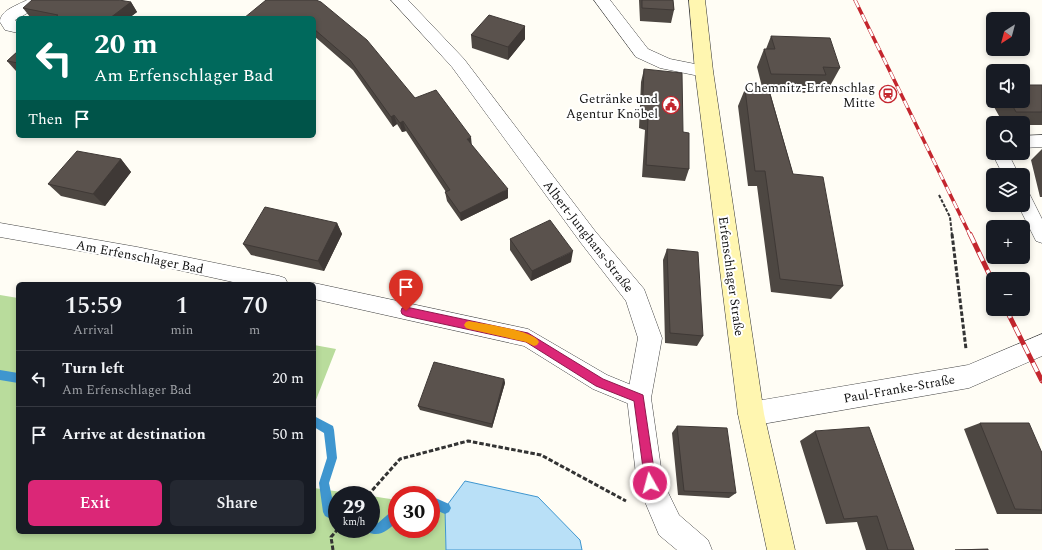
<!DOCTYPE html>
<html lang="en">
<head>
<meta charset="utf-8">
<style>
	:root { --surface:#171b24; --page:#242831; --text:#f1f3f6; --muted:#9ea1a6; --line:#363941; --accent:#db2777 }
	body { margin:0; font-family:Spectral,serif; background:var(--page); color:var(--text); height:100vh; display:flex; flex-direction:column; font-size:15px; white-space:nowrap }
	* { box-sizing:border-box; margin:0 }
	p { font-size:13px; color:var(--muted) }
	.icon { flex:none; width:22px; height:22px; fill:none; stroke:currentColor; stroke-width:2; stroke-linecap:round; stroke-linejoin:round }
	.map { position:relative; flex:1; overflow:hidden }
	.sheet { position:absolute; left:16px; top:282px; width:300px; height:252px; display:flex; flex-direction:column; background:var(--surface); border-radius:6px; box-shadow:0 2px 6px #0003 }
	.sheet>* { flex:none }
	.hud { position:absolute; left:16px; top:16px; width:300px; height:122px; border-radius:6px; box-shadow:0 2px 6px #0003; background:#00695c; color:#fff; overflow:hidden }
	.needle { width:26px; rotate:216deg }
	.controls { position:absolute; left:986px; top:12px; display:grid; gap:8px }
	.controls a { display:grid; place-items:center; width:44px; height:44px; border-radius:6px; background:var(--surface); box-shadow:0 2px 6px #0003; font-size:20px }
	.speed { position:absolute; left:328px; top:486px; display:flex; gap:8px; font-size:20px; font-weight:700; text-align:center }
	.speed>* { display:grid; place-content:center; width:52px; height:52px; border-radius:50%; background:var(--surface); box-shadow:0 2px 6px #0003; line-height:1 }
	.speed small { font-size:10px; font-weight:400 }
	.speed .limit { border:6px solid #d22; background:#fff; color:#111 }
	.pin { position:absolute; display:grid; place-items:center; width:34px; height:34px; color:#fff; margin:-41px -17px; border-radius:50% 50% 50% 0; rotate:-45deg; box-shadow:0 0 4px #0007 }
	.pin .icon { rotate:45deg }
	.me { position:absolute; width:44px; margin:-22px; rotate:353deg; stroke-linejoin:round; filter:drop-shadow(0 0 3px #0008) }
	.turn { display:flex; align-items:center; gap:14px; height:84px; padding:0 12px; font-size:18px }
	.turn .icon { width:52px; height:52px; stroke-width:2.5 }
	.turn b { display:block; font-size:28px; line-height:34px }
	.then { display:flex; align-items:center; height:38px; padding:0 12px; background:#0003; gap:8px; font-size:15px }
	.eta { display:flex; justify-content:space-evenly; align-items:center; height:68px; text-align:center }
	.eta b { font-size:24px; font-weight:600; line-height:28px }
	.button { display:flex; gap:8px; margin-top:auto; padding:8px 12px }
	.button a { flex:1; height:46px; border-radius:6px; background:var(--accent); color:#fff; font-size:16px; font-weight:600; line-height:46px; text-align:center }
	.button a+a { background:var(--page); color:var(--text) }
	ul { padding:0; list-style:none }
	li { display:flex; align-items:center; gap:12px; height:56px; padding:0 12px; border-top:1px solid var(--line) }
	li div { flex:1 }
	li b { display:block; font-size:15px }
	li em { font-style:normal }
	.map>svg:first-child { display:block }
</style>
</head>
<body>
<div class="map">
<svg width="1042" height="550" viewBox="0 0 1042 550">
	<rect width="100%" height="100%" fill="#fffdf5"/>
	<path fill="#b9dc9c" d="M0,295L18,298V532H314V488L361,495H337V529H371V496L397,500V529H431V506L445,508L446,550H0Z
		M314,345L336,349L314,405Z"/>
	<path fill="#b9e0f7" stroke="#3f96cf" d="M465,481L538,497L580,540L582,550H446L445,508Z"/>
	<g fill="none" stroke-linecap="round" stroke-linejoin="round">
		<path fill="#3f96cf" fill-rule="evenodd" d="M0,370L18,373V383L0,380Z
			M314,416L333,426L334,430L337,458L329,483L335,512L333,516L329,518L325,516L323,512L319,483L327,458L324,433L314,427Z
			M431,496L449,504L451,508L449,512L445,514L431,508Z
			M397,508V522C387,530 381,538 367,532L366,529H371V522L378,523L393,510Z"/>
		<defs>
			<path id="service" d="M1042,135V147L1023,148V136Z
				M993,151V153H1008L1019,175H1003L992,153Z
				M1023,191L1029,193L1042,219V243L1036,241L1018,205H1023Z
				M0,223L137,247L279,276L285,278L288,284H242L137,261L0,237Z
				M314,283L528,329L607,375L646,391L649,398L646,405L639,408L593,389L524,346L314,299V284H311Z"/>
			<path id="minor" d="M27,0H47L45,3L17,19L15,20L18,23V33L5,30L0,22C0,10 18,5 27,0Z
				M391,0H408L464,59L595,231L644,289L662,338L651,398L663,482L679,515L708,540L712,550H677L659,535L637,483L627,398L638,338L626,301L581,243L452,67Z
				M594,0H610L648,49L670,59L710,67L713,71L710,75L704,77L660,68L636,57Z
				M1042,334V356L969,388L751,426L742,423L738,414L742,405L751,402L968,365Z"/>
			<path id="secondary" d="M689,0H705L713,71L764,414L795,550H767L738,414L695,71Z"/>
		</defs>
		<use href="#service" stroke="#444" stroke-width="1"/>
		<use href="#minor" stroke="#444" stroke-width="1"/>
		<use href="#secondary" stroke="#333" stroke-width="1"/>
		<path stroke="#333" stroke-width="2" stroke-dasharray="3.5 1.5" stroke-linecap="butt" d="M939,195L950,217L952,235"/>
		<path stroke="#333" stroke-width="3" stroke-dasharray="4.5 2" stroke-linecap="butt" d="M952,234L966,349
			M368,495L400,459L468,441L541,455L626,501
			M333,550L331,537L338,529"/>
		<use href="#service" fill="#fff" fill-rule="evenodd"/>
		<use href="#minor" fill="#fff" fill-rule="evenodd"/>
		<use href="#secondary" fill="#fff6b0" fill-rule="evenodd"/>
		<defs>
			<path id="rail-far1" d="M855,0L970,235"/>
			<path id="rail" d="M970,234L993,282
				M1006,309L1042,381"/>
		</defs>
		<use href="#rail-far1" stroke="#c4262e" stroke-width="3.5"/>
		<use href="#rail" stroke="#c4262e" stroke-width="5"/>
		<use href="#rail-far1" stroke="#fff" stroke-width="2.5" stroke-dasharray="8" stroke-linecap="butt"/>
		<use href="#rail" stroke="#fff" stroke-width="3.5" stroke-dasharray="10" stroke-linecap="butt"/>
	</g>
	<path fill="#4d4742" d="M316,0L415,98L472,145L508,198L461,221L447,201L445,192H446L406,131L402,132L397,124L393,127L353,70L314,36V18Z
		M639,0H673L674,10L671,23L640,21Z
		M131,2L137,12L129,18H33L30,17L23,8Z
		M525,26V39L508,60L472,48L471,35Z
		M771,36L840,68L830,86L820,85L816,93L770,92L793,174L843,286L831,299L771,292L757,186H748L738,106L745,89L763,91L757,67L764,49H766Z
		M18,51V71H16L7,61Z
		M644,69L683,132L689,169L685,181L642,177L645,130L639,128L641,82Z
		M1042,85V125H1023V123H1003L989,98L993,93V101H1023Z
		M1042,149V197H1040L1031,160Z
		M121,159L131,172L105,206L61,196L48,184Z
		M337,223L342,234L324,271L251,255L243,244Z
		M510,239L571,262L531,281L510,250Z
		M667,249L703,336L697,346L665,343L663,260Z
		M504,379L505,383L492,428L420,410L418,406Z
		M980,423L1042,453V514H997L964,429Z
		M677,426L736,493L729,498L678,495L672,433Z
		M815,431L914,550H866L857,522L826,524L800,441Z"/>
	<path fill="#3f3936" d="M131,2L137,12L129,18H110Z
		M525,26V39L508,60V47Z
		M394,115L397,124L393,127L391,117Z
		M403,121L406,131L402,132L400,123Z
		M471,137L472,147L467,139Z
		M121,159L131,172L105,206L93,194Z
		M508,189V198L461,221L460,213Z
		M337,223L342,234L324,271L318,261Z
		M573,251L571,262L531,281L532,271Z
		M504,379L505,383L492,428V424Z"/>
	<path fill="#5a524d" stroke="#3f3936" d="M32,0H119L131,2L110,18H54L58,15L23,8Z
		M266,0H316L321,2L367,40L415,98L436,90L471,137L467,139L508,189L460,213L445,192L450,190L403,121L400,123L394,115L391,117L350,60L314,29V18H244Z
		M642,0H673L674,10L642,8Z
		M489,15L525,26L508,47L471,35Z
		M771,36L830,38L840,68L823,67L826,75L771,74L764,49H775Z
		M18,51V63L7,61Z
		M644,69L682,73L683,132L689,133V169L646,165L648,118L642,115Z
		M1023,85H1042V112H1016L1010,101H1023Z
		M745,89L769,91L793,174L823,177L843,286L780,279L765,171H755Z
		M77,151L121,159L93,194L48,184Z
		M265,207L337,223L318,261L243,244Z
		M550,220L573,251L532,271L510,239Z
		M667,249L698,252L703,336L670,333Z
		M434,362L504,379L492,424L418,406Z
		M980,423H1029L1042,453V510L1015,509Z
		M677,426L727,428L736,493L684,491Z
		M869,427L914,550H888L877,516L844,519L815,431Z
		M988,549V550H955Z"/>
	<path fill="#db2777" stroke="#8e194d" d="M406,307L528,333L603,379L643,395L656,483L654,487L650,489L646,487L645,483L634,401L596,386L526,342L406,316L402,314L401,311L402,308Z"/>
	<path fill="#f59e0b" d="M469,321C482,324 534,330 539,342L537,345L534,346L526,342L469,329L466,328L464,325L466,322Z"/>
	<defs>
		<symbol id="station-ring" viewBox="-11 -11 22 22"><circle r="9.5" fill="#fff" stroke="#c4262e" stroke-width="1.5"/><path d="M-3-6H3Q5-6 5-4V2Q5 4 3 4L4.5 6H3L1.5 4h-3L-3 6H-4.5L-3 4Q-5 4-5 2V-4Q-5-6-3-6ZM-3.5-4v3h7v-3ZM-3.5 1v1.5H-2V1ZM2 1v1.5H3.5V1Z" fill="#c4262e"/></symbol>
		<symbol id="civic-ring" viewBox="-11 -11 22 22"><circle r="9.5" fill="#fff" stroke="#c4262e" stroke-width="1.5"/><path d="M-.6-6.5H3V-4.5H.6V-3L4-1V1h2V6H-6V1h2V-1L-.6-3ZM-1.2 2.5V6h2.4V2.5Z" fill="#c4262e"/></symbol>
	</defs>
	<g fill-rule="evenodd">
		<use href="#station-ring" x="878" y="84" width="20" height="20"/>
		<use href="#civic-ring" x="661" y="95" width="20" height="20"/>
	</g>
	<g text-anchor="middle" stroke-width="4" stroke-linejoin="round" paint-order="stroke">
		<g font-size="13" fill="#111" stroke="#fff" text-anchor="end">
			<text x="875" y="92">Chemnitz-Erfenschlag<tspan x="875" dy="15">Mitte</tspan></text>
			<text x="658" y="103">Getränke und<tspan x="658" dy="15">Agentur Knöbel</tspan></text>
		</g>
		<g font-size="13" fill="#111" stroke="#fff">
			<text transform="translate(589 236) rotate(52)" y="5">Albert-Junghans-Straße</text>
			<text transform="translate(140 256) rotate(11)" y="5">Am Erfenschlager Bad</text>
			<text transform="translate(732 276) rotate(82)" y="5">Erfenschlager Straße</text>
			<text transform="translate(899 388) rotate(-10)" y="5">Paul-Franke-Straße</text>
		</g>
	</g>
</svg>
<div class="controls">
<a><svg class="needle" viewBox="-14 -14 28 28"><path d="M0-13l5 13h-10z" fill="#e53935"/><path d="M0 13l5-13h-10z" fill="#9ea1a6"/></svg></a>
<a><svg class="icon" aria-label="sound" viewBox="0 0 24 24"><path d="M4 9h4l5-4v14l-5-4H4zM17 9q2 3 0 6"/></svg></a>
<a><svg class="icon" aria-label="search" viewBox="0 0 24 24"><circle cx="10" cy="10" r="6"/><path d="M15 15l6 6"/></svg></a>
<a><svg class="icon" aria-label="layers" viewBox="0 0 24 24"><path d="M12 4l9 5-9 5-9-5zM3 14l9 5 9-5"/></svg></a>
<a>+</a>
<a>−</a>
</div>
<div class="speed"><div>29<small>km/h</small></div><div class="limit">30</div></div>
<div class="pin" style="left:406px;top:311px;background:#d93025"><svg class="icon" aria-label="arrive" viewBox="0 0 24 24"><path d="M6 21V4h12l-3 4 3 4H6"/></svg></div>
<svg class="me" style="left:650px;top:483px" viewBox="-20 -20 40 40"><circle r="17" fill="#db2777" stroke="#fff" stroke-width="3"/><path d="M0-11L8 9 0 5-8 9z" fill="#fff"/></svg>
<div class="hud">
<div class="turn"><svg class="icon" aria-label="left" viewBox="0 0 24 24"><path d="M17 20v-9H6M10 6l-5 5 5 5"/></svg><div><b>20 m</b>Am Erfenschlager Bad</div></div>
<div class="then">Then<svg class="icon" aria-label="arrive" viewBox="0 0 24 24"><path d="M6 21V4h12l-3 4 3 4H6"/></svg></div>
</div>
<section class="sheet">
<div class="eta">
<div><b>15:59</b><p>Arrival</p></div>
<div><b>1</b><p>min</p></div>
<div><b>70</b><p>m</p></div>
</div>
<ul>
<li><svg class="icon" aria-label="left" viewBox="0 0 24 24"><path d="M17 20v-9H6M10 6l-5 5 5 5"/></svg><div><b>Turn left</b><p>Am Erfenschlager Bad</p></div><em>20 m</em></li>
<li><svg class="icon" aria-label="arrive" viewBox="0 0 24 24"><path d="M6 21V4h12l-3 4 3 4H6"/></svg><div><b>Arrive at destination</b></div><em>50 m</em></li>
</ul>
<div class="button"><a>Exit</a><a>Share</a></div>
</section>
</div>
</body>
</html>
